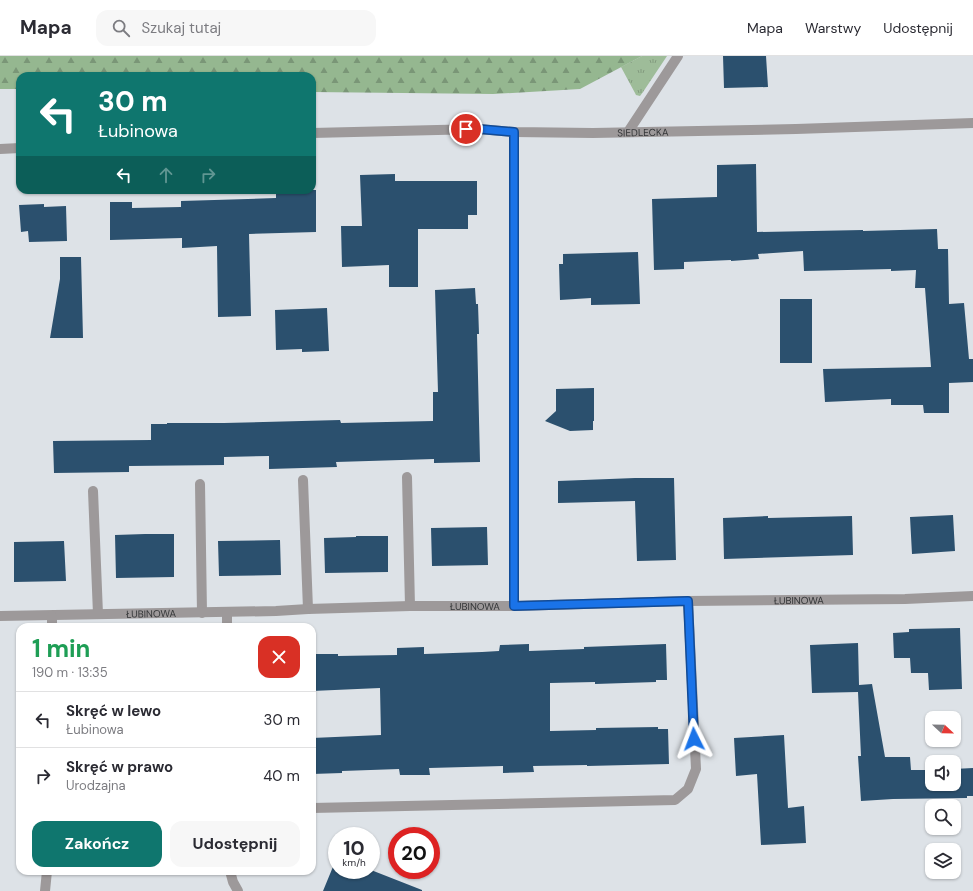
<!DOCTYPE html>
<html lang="pl">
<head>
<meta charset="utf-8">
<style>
	:root { --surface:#fff; --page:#f7f7f7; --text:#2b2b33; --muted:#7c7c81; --line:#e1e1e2; --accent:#0f766e }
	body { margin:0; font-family:"DM Sans",sans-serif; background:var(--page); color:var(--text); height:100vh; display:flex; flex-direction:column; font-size:15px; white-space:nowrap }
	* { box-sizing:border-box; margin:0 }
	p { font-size:13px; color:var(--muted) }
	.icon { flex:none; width:22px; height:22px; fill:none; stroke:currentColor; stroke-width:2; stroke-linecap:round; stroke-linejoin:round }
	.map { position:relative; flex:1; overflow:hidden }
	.panel { position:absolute; left:16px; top:567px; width:300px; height:252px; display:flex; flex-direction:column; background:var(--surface); border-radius:12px; box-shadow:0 1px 3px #0004 }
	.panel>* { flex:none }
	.top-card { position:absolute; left:16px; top:16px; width:300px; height:122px; border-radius:12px; box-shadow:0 1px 3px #0004; background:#0f766e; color:#fff; overflow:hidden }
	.needle { width:26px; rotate:112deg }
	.fabs { position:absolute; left:925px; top:655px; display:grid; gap:8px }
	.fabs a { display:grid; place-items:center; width:36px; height:36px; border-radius:8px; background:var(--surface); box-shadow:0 1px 3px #0004; font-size:20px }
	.speed { position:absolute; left:328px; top:771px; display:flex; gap:8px; font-size:20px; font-weight:700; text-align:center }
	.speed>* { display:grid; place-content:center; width:52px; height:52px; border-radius:50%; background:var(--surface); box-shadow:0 1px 3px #0004; line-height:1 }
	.speed small { font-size:10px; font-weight:400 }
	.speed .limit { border:6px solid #d22; background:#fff; color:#111 }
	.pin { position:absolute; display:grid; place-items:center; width:34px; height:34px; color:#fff; margin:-17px; border:2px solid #fff; border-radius:50%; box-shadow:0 1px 4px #0007 }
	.me { position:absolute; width:44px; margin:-22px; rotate:357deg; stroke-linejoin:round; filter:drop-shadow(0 0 3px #0008) }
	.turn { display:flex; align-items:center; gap:14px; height:84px; padding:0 16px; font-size:18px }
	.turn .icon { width:52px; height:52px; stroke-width:2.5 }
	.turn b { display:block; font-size:28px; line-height:34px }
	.lanes { display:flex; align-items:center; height:38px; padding:0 16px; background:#0003; justify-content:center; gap:20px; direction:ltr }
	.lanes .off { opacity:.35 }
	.round { display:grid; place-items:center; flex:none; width:42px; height:42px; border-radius:12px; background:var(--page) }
	.head { display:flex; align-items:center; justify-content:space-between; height:68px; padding:0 16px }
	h1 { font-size:24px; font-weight:700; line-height:30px; color:#1e9e55 }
	.primary-button { display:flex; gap:8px; margin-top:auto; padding:8px 16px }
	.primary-button a { flex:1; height:46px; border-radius:12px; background:var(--accent); color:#fff; font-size:16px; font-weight:700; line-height:46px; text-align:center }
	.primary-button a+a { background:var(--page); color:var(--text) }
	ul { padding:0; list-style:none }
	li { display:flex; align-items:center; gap:12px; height:56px; padding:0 16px; border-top:1px solid var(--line) }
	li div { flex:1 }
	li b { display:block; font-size:15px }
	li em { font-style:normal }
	header { display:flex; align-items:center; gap:24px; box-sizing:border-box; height:56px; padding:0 20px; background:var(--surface); border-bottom:1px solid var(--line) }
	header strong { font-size:19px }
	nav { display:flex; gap:22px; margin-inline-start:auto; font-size:14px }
	.search { width:280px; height:36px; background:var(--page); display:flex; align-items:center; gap:10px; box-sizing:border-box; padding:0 14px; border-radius:12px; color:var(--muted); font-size:15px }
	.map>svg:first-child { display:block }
</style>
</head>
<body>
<header>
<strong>Mapa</strong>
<div class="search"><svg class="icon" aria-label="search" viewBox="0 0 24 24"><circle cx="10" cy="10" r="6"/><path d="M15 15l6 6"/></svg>Szukaj tutaj</div>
<nav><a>Mapa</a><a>Warstwy</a><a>Udostępnij</a></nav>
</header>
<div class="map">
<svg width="973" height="835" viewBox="0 0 973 835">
	<defs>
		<pattern id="grass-tufts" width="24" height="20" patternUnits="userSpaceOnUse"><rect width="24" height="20" fill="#9ebc99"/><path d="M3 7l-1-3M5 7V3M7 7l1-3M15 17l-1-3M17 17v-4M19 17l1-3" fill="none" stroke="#829a7e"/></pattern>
		<pattern id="forest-firs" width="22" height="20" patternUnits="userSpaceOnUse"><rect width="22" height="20" fill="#95b790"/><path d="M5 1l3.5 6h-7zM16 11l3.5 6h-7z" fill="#7a9677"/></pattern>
	</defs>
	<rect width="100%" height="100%" fill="#dde2e7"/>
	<path fill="url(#grass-tufts)" d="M642,0H667L643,36L640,40L636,39L635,37L621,11Z"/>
	<path fill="url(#forest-firs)" d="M0,0H642L580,33L493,38L312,36V20H20V33H0Z"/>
	<path fill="#2b506e" d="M723,0H766L768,31L724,32Z
		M756,108L757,176L863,174V175L937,173L938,193H948L949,248L964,247L969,303H973V326L949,327V357H924L923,349H891V343L825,346L823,313L931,311L925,232H915L916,214L891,215V213L804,215L803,195L758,198L759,203L731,205V204L684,206V213L654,214L652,143L717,141V109Z
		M395,118V125H477V159H468V173H418V231H389V209L342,211L341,170H362L360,119Z
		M276,134H316V176L249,178L251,260L218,261L217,190L182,192V182L110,184V146H132V152L181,151V145L276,142Z
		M44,148V151L66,150L67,185L29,186L28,175L21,176L19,149Z
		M638,196L640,248L591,249V242L560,244L559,208H563V198Z
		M60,201H81L83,282H50L60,223Z
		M475,232L476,248H478L479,278H477L480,406L434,407V403L336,406L337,411L269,413V400L224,401V409L129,410V416L54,417L53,385L151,384V368H167V367H224L340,364L341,367L433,365V336H438L435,234Z
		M780,243H812V307H780Z
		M327,252L329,295L302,296V293L276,294L275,254Z
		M594,332V365H593V374L570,375L545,365L556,355V333Z
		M635,422H674L676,504L637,505L635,445L558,447V425Z
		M953,459L955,495L912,498L910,461Z
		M768,460V462L852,460L853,499L724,503L723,462Z
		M487,471L488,509L432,510L431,472Z
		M145,478H174V521L116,522L115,479Z
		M356,480H388V516L325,517L324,482L356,481Z
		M280,484L281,519L219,520L218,485Z
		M64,485L66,525L14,526V486Z
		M960,572L962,633L929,634L928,617H911L910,602H894L893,577L909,576V573Z
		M858,587L859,629L872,628L885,701H910L911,714H932V728H954V713L973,712V740H967V742L893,743L861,745L858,700H861L858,636L812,637L810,589Z
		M529,588V595L584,593V591L666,588L667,624H656V626L595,628V626L550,627V675L596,674V672L658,671V673H668L669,708L587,710V709L533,710L534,716L503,717V710L429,712L430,719H400L399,713L342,715V717L312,718V682L381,679L380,632L312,635V598H338V600L397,599V592L424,591V598L482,596L499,595L500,589Z
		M784,679L788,752L804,750L806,787L761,789L757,718L736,720L734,682Z
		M337,801V814H371L422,834V835H323Z"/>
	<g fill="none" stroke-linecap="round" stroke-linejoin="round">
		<path stroke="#9d999a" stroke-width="10" d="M407,421L410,550
			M303,424L308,553
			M200,428L202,557
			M93,435L98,558
			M312,752L675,744L688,733L696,713L688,545"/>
		<g stroke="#9d999a" stroke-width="10">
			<path d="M514,76V550"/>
			<path d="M628,76L678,0"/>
			<path id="s1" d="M312,77L479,73L514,76L593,77L796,73L973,67"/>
			<path d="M0,93L20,92"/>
			<path id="s2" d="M0,560L276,555L308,553L410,550H514L688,545L905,543L973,540"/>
			<path d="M52,571V560"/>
			<path d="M227,571V556"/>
			<path d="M230,815L233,826L238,835"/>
			<path d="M45,835L47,815"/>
		</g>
	</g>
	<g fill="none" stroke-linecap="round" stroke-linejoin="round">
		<defs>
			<path id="route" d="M466,73H479L514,76V550L688,545L694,683"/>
		</defs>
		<use href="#route" stroke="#114b97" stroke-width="10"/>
		<use href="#route" stroke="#1a73e8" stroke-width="7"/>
	</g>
	<g text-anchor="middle" stroke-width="4" stroke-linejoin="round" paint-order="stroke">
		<g font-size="10" fill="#343638" stroke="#eaf0f5">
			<text dy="4" stroke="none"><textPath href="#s1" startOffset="331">SIEDLECKA</textPath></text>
			<text dy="4" stroke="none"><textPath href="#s2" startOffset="799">ŁUBINOWA</textPath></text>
			<text dy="4" stroke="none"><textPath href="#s2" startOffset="475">ŁUBINOWA</textPath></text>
			<text dy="4" stroke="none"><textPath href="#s2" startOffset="151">ŁUBINOWA</textPath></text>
		</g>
	</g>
</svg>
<div class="fabs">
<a><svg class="needle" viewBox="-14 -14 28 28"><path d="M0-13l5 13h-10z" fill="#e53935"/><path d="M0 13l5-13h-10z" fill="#7c7c81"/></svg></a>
<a><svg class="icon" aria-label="sound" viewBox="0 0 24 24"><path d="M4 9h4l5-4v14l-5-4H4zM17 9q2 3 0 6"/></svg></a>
<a><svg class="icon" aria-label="search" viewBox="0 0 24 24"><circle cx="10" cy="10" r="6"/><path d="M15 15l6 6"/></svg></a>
<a><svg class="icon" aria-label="layers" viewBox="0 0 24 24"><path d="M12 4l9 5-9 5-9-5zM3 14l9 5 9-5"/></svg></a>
</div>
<div class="speed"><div>10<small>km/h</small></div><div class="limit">20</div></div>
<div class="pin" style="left:466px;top:73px;background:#d93025"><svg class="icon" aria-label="arrive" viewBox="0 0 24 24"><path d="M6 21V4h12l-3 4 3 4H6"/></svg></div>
<svg class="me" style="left:694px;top:683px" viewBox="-20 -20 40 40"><path d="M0-17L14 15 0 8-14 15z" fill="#1a73e8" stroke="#fff" stroke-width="4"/></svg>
<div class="top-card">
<div class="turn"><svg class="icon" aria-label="left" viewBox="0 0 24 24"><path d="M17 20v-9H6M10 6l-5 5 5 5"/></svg><div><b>30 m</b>Łubinowa</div></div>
<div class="lanes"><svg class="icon" aria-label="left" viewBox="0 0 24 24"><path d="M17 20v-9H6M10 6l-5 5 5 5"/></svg><svg class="icon off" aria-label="ahead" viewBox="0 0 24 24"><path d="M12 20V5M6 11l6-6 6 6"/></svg><svg class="icon off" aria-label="right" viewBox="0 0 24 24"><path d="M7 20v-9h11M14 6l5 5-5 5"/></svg></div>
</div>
<section class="panel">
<div class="head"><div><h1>1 min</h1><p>190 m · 13:35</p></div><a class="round" style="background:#d93025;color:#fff"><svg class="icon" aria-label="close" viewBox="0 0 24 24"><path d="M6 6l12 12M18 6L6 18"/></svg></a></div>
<ul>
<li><svg class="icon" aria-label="left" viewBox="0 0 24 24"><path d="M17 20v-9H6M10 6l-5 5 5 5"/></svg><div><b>Skręć w lewo</b><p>Łubinowa</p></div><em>30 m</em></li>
<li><svg class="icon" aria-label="right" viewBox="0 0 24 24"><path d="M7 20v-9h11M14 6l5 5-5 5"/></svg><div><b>Skręć w prawo</b><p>Urodzajna</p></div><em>40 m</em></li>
</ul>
<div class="primary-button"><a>Zakończ</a><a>Udostępnij</a></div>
</section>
</div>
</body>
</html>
